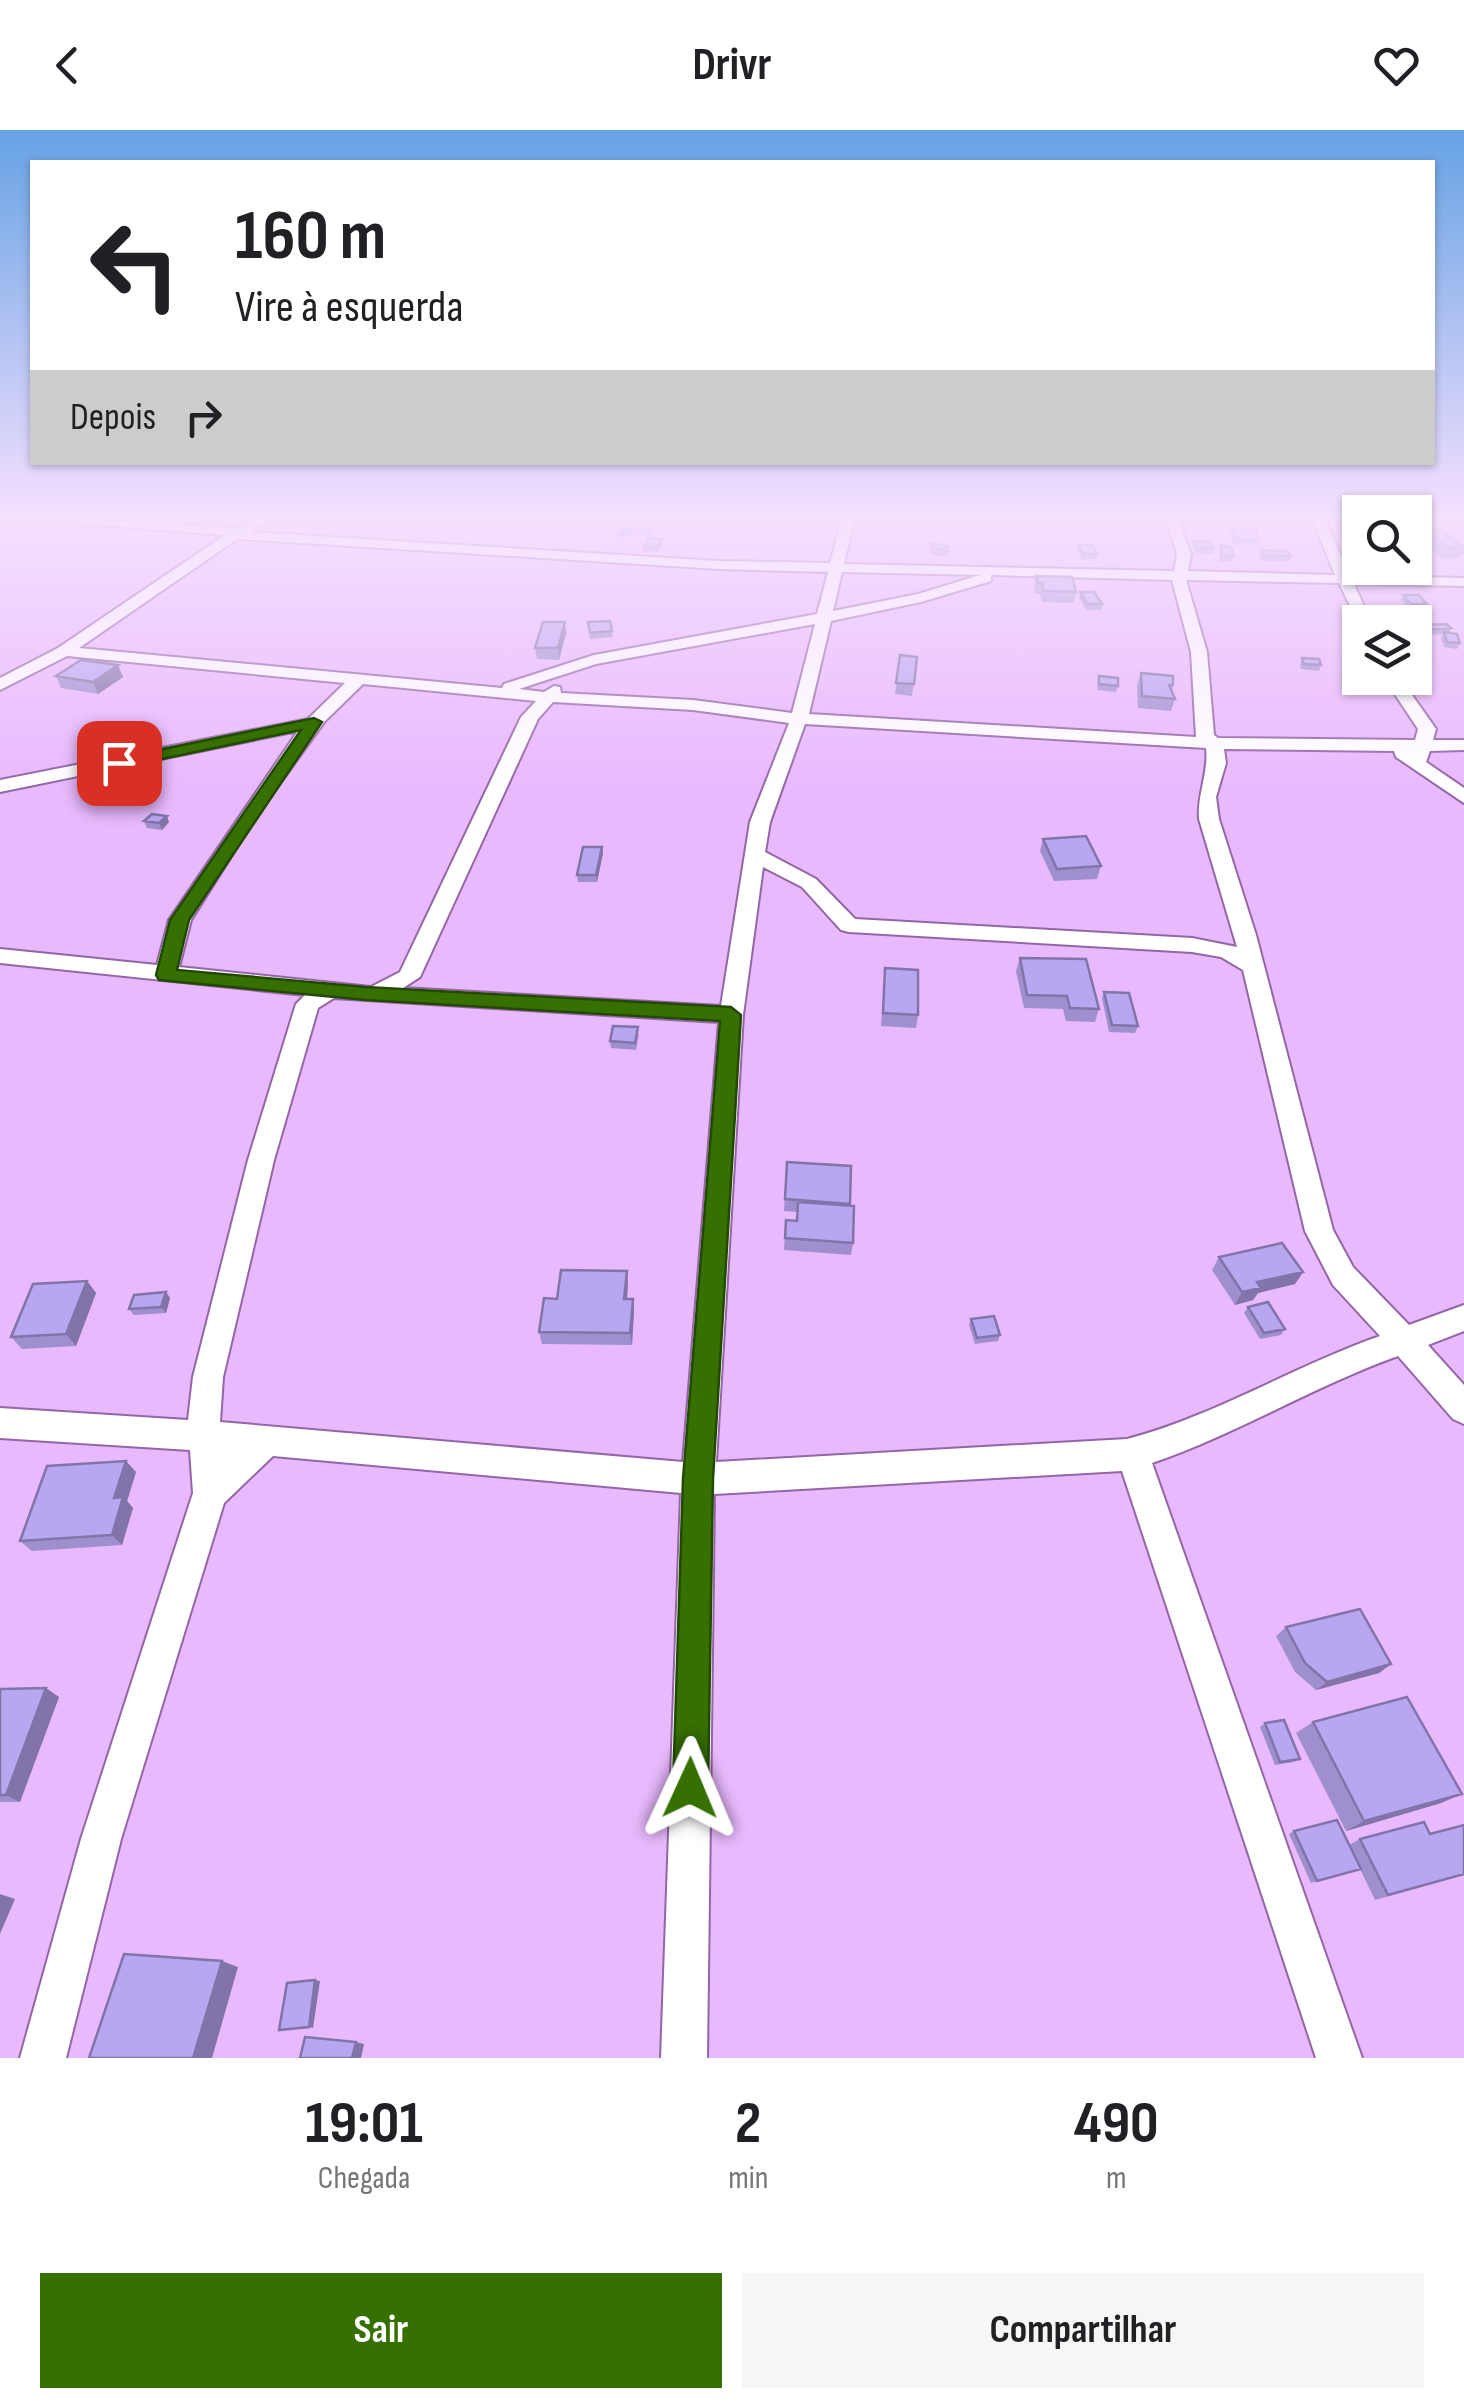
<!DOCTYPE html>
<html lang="pt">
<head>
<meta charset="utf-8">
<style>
	:root { --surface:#fff; --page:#f6f6f6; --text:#202124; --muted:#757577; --accent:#367000 }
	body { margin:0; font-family:"Sofia Sans Condensed",sans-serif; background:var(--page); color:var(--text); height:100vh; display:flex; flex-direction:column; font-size:38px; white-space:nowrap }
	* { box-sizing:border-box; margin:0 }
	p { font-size:32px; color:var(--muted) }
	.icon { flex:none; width:55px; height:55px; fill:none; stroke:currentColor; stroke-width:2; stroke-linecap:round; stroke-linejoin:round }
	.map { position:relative; height:1928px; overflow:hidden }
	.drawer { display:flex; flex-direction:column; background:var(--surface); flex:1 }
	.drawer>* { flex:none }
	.banner { position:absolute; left:30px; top:30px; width:1405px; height:305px; border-radius:0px; box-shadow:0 2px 8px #0004; background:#fff; color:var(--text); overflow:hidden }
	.tools { position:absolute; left:1342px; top:365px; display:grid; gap:20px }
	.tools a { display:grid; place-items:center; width:90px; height:90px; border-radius:0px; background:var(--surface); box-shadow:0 2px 8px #0004; font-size:50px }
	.pin { position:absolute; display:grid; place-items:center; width:85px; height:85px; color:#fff; margin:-42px; border-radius:20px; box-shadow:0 5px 15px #0006 }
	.me { position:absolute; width:110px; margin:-55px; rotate:1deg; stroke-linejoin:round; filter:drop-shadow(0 0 8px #0008) }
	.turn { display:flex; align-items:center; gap:35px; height:210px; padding:0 40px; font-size:45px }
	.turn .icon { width:130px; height:130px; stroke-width:2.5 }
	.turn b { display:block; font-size:70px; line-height:85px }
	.then { display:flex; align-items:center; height:95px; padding:0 40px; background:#0003; gap:20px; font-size:38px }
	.eta { display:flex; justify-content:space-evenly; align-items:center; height:170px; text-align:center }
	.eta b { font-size:60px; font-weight:700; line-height:70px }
	.button { display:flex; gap:20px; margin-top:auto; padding:20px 40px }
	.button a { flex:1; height:115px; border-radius:0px; background:var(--accent); color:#fff; font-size:40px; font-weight:700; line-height:115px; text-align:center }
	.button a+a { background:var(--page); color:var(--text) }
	header { display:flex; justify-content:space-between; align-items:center; height:130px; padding:0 40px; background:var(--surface); font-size:45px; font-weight:700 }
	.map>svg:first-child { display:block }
</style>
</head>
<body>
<header><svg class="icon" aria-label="back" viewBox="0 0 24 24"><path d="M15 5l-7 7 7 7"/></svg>Drivr<svg class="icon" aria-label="heart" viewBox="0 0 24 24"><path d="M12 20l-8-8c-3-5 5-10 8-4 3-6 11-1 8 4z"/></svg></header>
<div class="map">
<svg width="1464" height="1928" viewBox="0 0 1464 1928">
	<rect width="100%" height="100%" fill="#e9b9fe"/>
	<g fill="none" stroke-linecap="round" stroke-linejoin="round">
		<defs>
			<path id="minor" d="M30,386L238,398L262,386H277L250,402L719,431L830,433L843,386H855L844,434L1174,441L1177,424L1165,386H1177L1191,424L1188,441L1335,445L1311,386H1323L1350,445L1464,448V456L1354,454L1371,492H1360V496L1339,453L1186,450L1207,522L1214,605L1218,608L1415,610L1418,599L1384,548H1400L1436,599L1433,610H1464V620L1430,621L1426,632L1464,658V673L1396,627L1394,621L1224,619L1226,633L1216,667L1219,689L1256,805L1333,1100L1353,1137L1409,1195L1464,1175V1201L1428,1215L1464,1255V1294L1453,1289L1398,1226C1314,1256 1237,1304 1152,1333L1362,1928H1316L1122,1341L714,1364L707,1928H661L681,1363L273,1326L224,1373L121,1709L66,1928H20L81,1709L193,1363L190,1320L0,1308V1278L188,1290L193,1247L248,1030L296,874L305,865L0,833V819L157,835L169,790L298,601L0,662V650L308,589L345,553L67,526L0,560V548L58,518L225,405L36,390ZM237,409L719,439L828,442L817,484L594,525L504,554L502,558L79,518ZM842,442L980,445L918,464L833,481ZM991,445L1172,450L1191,522L1196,607L809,584L831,491L921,472L991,451ZM815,494L792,583L693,570L561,563L560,557L554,556L544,562L519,559L596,534ZM363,554L536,571L521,587L400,842L371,857L179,837L191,790L259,682L325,591ZM553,572L693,580L789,593L750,692L721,876L403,858L420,847L538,589ZM805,594L1206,618C1209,642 1197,664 1199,689L1237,817L1192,808L855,789L816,749L765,722L770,692ZM763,737L802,757L841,800L849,802L1192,822L1221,827L1243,840L1305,1101L1333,1155L1380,1206C1294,1236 1215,1286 1127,1309L716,1332L743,885ZM334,868L719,892L683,1332L220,1292L223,1247L274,1030L318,878Z"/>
		</defs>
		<use href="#minor" stroke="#9366a6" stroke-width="4"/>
		<use href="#minor" fill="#fff" fill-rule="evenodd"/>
	</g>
	<path fill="#9f8fcf" d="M1223,386H1254L1257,391L1254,401L1257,415H1233L1230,405L1232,401L1228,400L1222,388Z
		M624,392L654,394V399L650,406L628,405L619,408L618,403Z
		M1425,399L1458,414H1464V425H1459L1457,428H1442L1420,410Z
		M1194,411L1214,418L1213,424L1195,423L1193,417Z
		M931,413L949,417L947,427L930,424Z
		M1078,415L1097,424L1096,429L1082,430L1077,420Z
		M1221,415L1234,426L1232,432L1219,431Z
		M1261,420L1291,426L1289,431H1263L1259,426Z
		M1036,446L1076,462L1074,473L1042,472L1040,464H1035L1034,457Z
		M1080,462L1102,474L1101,480H1086L1079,468Z
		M1403,465L1427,474L1424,480L1409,479L1401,470Z
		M1388,480L1413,490L1412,492H1388L1385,486Z
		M588,492L612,501L613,507L590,509Z
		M1427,495L1451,498L1449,503L1460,513L1457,519L1444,517L1441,508L1443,504L1425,505V500Z
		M566,503L559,530L537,529L535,518Z
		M900,525L917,527L912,566L895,564Z
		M1302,528L1321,535L1319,541L1301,539L1300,534Z
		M118,535L123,547L98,564L61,558L56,546Z
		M1141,543L1173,555L1172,561L1175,569L1171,581L1138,578L1137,555Z
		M1099,546L1118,556L1116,562L1097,560Z
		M144,691L169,692L162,700L147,698Z
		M1043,709L1101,736L1097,749L1054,751L1040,721Z
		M603,723L597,752H578L577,745Z
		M1020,828L1099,879L1095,892L1066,891L1063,879L1024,878L1016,841Z
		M885,838L918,885L916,898L881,896Z
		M1104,862L1138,896L1135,903L1109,902L1102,868Z
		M639,904L636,920L611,918L610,911Z
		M787,1032L851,1036L850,1076L853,1113L851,1125L784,1120L786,1090L797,1091V1082L784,1081Z
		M1219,1127L1303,1142L1295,1154L1258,1163L1253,1170L1235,1175L1212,1140Z
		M87,1151L96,1163L76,1216L22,1219L11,1207Z
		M628,1153L627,1169H633L634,1181L632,1215L542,1214L539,1202L557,1169Z
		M166,1162L170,1168L166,1183L134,1185L129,1179Z
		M1248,1177L1285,1199L1281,1205L1260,1209L1244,1183Z
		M971,1189L1000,1205L998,1211L975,1214L969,1195Z
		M136,1342L127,1371L133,1378L122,1415L32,1421L20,1411Z
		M1286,1497L1391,1534L1379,1543L1316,1560L1295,1542L1276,1506Z
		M0,1559L59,1567L20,1672H0Z
		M1313,1592L1441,1673L1346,1701L1296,1603Z
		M1265,1593L1300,1629L1294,1632L1275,1635L1260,1597Z
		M1464,1695V1745L1375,1770L1360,1739L1311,1753L1289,1704L1294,1701L1349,1715L1360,1709L1430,1704Z"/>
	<path fill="#8274a9" d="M627,399L628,405L619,408L618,403Z
		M662,409V415L659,421L644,422V417Z
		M565,492L566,503L559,530L558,518Z
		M118,535L123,547L98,564L93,552Z
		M167,686L169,692L162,700L159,693Z
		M602,717L603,723L597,752L596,745Z
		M627,1141L628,1153L626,1181L624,1169Z
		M1303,1142L1295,1154L1258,1163L1253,1170L1235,1175L1242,1162L1257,1152Z
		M87,1151L96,1163L76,1216L66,1204Z
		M166,1162L170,1168L166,1183L161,1177Z
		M633,1169L634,1181L632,1215L630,1203Z
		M126,1331L136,1342L127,1371L133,1378L122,1415L112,1405L114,1368Z
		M1391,1534L1379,1543L1316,1560L1327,1552Z
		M46,1558L59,1567L20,1672L6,1665Z
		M1462,1664L1441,1673L1346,1701L1364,1691Z
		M0,1764L15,1769L0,1804Z
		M222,1831L238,1837L212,1928H193Z
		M315,1850L320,1851L313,1898L309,1897Z
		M356,1912L364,1914L361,1928H352Z"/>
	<path fill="#b9a6f1" stroke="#8274a9" stroke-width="2.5" d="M1229,386H1254L1257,391L1231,390Z
		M624,392L654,394L650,401L627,399L618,403Z
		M1232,399L1256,401L1259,410L1235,409Z
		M1425,399H1440L1462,417L1447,418Z
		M648,408L662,409L659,415L644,417Z
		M1194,411L1211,412L1214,418H1197Z
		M931,413L949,417L948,421L931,418Z
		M1078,415H1092L1097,424H1083Z
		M1221,415L1231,417L1234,426L1221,425Z
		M1261,420L1287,421L1291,426H1265Z
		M1036,446L1072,447L1076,462L1044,461L1042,453L1037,452Z
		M1080,462H1094L1102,474H1087Z
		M1403,465H1419L1427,474H1411Z
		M1388,480L1410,482L1413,490L1390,488Z
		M610,491L612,501L590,503L588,492Z
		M543,492H565L558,518H535Z
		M1446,494L1451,498L1428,500L1427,495Z
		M1444,502L1457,504L1460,513L1447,512Z
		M900,525L917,527L914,554L896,553Z
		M1302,528L1319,529L1321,535L1304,534Z
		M81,530L118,535L93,552L56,546Z
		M1141,543L1173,546V555H1169L1175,569L1142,566Z
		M1099,546L1118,548V556L1099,554Z
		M152,684L167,686L159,693L144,691Z
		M1086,706L1101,736L1057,739L1043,709Z
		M583,717H602L596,745H577Z
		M1020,828L1086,829L1099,879L1070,878L1067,866L1027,865Z
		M885,838L918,840V885L883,883Z
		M1104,862L1129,863L1138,896L1112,895Z
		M613,896L638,897L635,913L610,911Z
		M787,1032L851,1036L850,1074L785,1069Z
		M798,1072L854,1076L853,1113L785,1108L786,1090L797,1091Z
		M1282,1113L1303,1142L1257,1152L1261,1158L1242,1162L1219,1127Z
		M561,1140L627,1141L624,1169H633L630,1203L539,1202L544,1168L557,1169Z
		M87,1151L66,1204L11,1207L33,1154Z
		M166,1162L161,1177L129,1179L134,1165Z
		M1268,1172L1285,1199L1264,1203L1248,1177Z
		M994,1186L1000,1205L977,1208L971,1189Z
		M126,1331L114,1368L123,1367L112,1405L20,1411L47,1336Z
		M1360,1479L1391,1534L1327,1552L1305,1533L1286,1497Z
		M46,1558L6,1665H0V1559Z
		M1407,1567L1462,1664L1364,1691L1313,1592Z
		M1284,1590L1300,1629L1280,1632L1265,1593Z
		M1337,1690L1361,1739L1317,1751L1294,1701Z
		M1424,1692L1430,1704L1464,1695V1744L1388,1765L1360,1709Z
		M124,1824L222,1831L193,1928H89Z
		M315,1850L309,1897L279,1900L287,1853Z
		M305,1907L356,1912L352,1928H300Z"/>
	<linearGradient id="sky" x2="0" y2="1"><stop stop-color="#66a2e4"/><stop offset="0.59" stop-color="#f5e0ff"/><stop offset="1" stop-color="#f5e0ff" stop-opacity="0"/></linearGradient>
	<rect width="1464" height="656" fill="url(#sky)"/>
	<path fill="#367000" stroke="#234900" stroke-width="2.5" d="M314,588L322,592L189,790L177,840L366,857L731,877L741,885L713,1349L708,1658L703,1670L690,1676L678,1670L673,1658L683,1349L720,891L366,870L159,850L156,845L170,790L301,600L119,638L111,633L119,628Z"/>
</svg>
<div class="tools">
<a><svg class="icon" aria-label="search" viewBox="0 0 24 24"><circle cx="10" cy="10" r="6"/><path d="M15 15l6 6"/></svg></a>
<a><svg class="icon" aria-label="layers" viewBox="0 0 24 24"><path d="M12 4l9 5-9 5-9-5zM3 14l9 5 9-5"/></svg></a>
</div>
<div class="pin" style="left:119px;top:633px;background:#d93025"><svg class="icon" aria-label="arrive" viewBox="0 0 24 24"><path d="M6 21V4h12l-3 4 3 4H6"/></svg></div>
<svg class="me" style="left:690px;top:1658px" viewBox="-20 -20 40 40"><path d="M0-17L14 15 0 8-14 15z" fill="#367000" stroke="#fff" stroke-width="4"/></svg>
<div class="banner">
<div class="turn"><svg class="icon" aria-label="left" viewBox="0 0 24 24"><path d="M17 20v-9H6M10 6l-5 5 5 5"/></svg><div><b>160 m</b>Vire à esquerda</div></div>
<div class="then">Depois<svg class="icon" aria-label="right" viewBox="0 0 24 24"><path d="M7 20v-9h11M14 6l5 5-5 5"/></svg></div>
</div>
</div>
<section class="drawer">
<div class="eta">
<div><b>19:01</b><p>Chegada</p></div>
<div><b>2</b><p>min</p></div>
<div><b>490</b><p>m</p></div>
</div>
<div class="button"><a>Sair</a><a>Compartilhar</a></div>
</section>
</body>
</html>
